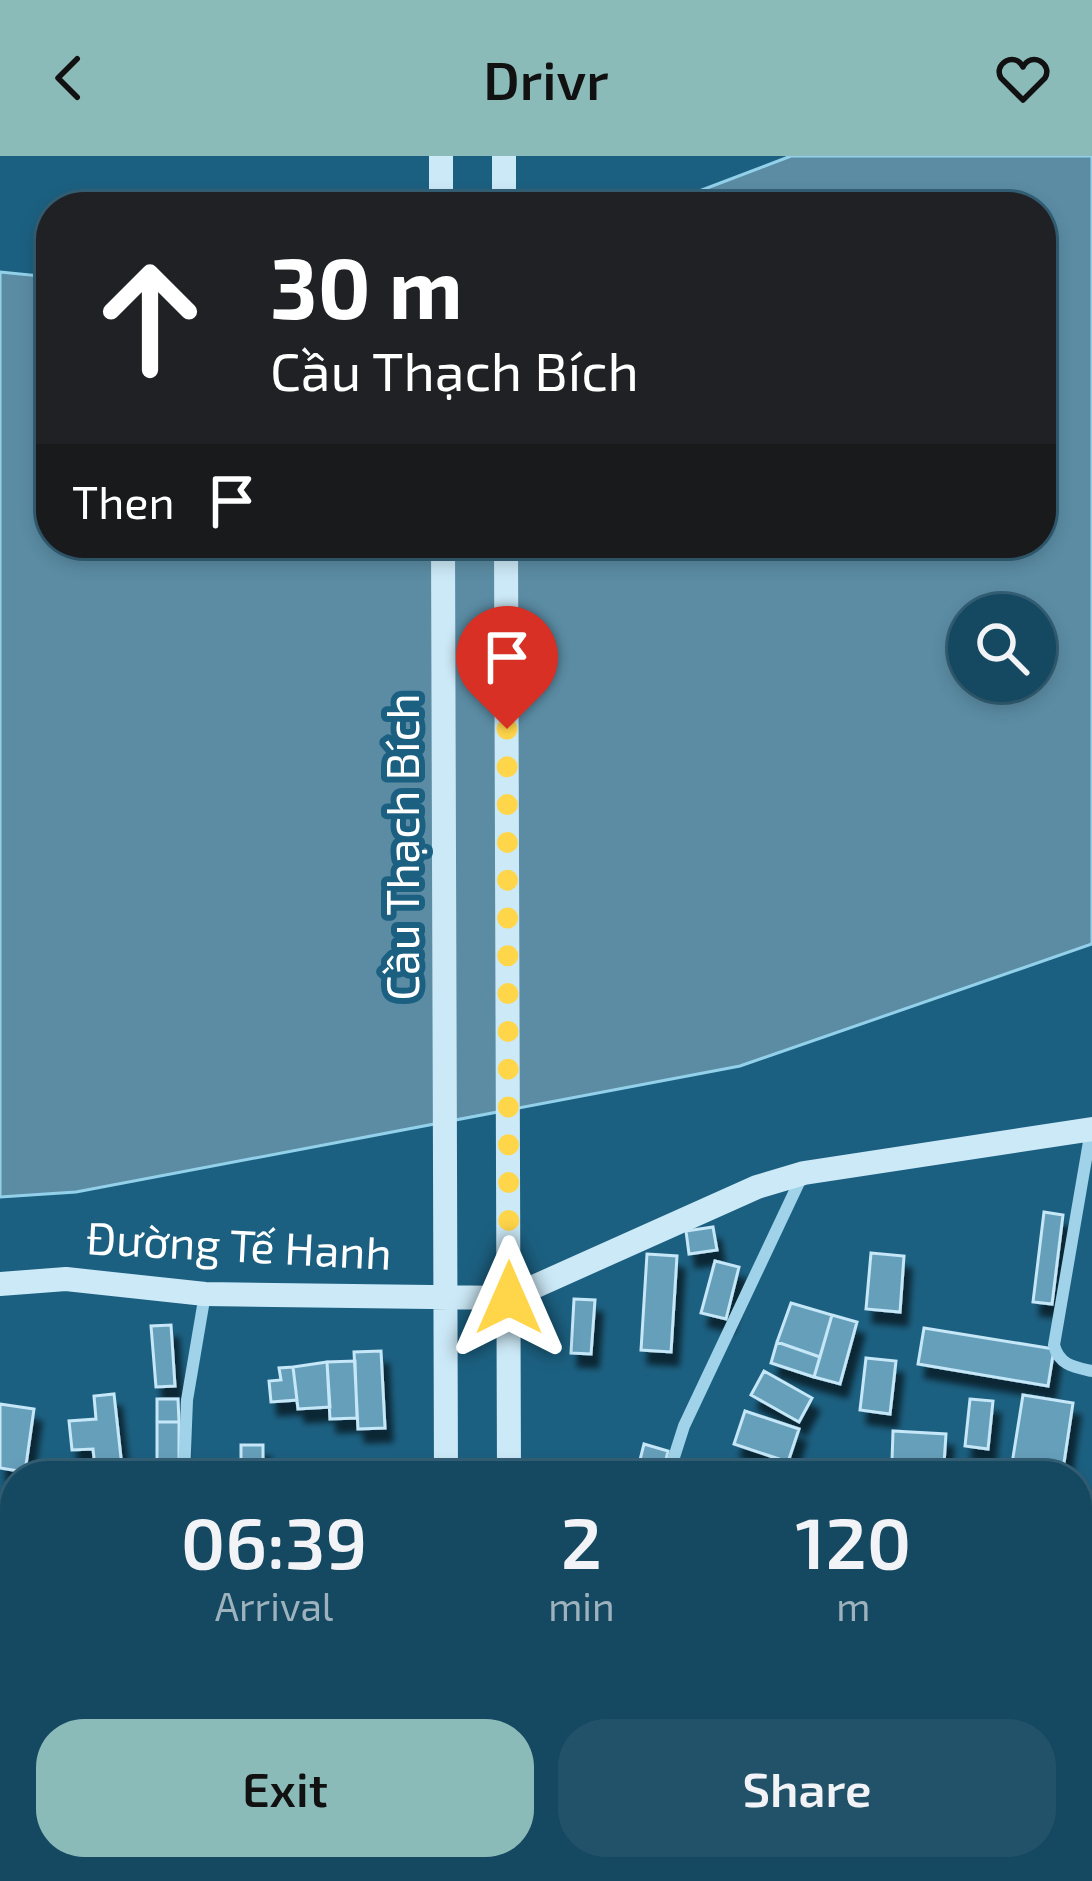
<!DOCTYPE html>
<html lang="en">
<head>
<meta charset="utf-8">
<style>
	:root { --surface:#154861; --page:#22526a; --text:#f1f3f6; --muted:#9db2bd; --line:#346076; --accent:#8bbbb9 }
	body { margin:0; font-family:"Exo 2",sans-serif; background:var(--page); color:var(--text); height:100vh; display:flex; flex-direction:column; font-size:45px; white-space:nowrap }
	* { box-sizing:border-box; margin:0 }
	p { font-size:39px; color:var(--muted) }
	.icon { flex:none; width:66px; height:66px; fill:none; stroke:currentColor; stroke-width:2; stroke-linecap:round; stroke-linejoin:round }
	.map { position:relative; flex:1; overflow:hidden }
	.side { position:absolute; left:0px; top:1305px; width:1092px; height:420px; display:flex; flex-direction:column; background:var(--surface); border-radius:48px 48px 0 0; box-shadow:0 6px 18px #0003,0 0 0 3px var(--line) }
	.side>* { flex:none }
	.top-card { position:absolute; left:36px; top:36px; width:1020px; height:366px; border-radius:48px; box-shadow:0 6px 18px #0003,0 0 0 3px var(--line); background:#202124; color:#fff; overflow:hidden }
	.tools { position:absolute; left:948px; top:438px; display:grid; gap:24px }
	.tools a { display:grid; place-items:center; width:108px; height:108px; border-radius:50%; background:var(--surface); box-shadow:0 6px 18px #0003,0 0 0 3px var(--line); font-size:60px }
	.pin { position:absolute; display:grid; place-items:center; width:102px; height:102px; color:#fff; margin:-123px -51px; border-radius:50% 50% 50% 0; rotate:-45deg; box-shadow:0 0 12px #0007 }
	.pin .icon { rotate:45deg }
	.me { position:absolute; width:132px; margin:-66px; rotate:0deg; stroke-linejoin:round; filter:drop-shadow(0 0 9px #0008) }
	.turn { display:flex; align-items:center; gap:42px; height:252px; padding:0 36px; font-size:54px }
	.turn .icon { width:156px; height:156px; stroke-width:2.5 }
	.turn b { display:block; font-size:84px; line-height:102px }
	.then { display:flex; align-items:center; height:114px; padding:0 36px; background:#0003; gap:24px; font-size:45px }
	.eta { display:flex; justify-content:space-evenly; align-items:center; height:204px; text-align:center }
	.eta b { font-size:72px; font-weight:600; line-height:84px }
	.cta { display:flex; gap:24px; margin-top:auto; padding:24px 36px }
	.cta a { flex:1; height:138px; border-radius:48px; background:var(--accent); color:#111; font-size:48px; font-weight:600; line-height:138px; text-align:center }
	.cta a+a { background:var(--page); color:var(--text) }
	header { display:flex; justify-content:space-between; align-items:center; height:156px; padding:0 36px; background:var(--accent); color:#111; font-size:54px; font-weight:600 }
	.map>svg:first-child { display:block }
</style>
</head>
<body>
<header><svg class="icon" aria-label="back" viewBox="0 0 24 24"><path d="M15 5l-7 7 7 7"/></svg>Drivr<svg class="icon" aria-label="heart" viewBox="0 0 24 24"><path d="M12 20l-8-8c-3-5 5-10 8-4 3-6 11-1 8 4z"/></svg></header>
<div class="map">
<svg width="1092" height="1725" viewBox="0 0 1092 1725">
	<defs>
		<filter id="shadow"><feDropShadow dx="7" dy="13" stdDeviation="3" flood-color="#0009"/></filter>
	</defs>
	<rect width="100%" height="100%" fill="#1c6081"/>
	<path fill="#5b8ca4" stroke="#93d1eb" stroke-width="3" fill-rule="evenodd" d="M791,0H1092V788L740,910L76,1036L0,1041V116L51,121V387H1041V51H657ZM969,459H1035V525H969Z"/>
	<path fill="#669fba" stroke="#c5e7f7" stroke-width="3" filter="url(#shadow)" d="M1044,1056L1063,1059L1052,1148L1033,1146Z
		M713,1071L717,1094L689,1098L686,1075Z
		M871,1097L904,1100L900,1156L866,1153Z
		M647,1098L677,1100L671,1196L641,1194Z
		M715,1105L739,1111L726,1163L701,1157Z
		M574,1143L595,1144L591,1198L571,1197Z
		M791,1147L832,1159L820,1201L777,1186Z
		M832,1159L857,1166L840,1228L814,1221Z
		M171,1169L175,1230L156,1231L151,1170Z
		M924,1172L1054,1193L1048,1230L918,1208Z
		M777,1186L820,1201L814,1221L771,1207Z
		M381,1195L385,1272L358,1273L354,1196Z
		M866,1202L896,1205L890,1258L860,1254Z
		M355,1205L357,1262L330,1263L327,1206Z
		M327,1206L330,1251L298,1253L293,1211Z
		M293,1211L297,1244L271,1246L269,1225L281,1224L279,1212Z
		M764,1215L812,1242L799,1266L751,1239Z
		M114,1238L123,1320H96L93,1293L72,1294L69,1265L96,1263L94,1240Z
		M1023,1239L1073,1247L1062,1320H1010Z
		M157,1243H178L179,1266H157Z
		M970,1243L993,1245L988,1293L965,1290Z
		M0,1248L34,1253L25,1316L0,1312Z
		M745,1255L799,1273L788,1306L734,1288Z
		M157,1266H179V1309L157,1310Z
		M893,1275L946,1278L944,1308L892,1305Z
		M644,1288L668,1295L662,1320H636Z
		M241,1289H263V1320H241Z
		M0,1364L15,1374L13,1415L0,1406Z
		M1085,1437H1092V1478L1087,1479Z
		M1077,1602L1092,1646V1672L1077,1677Z
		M96,1710H130L138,1725H116V1716L96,1715Z
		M132,1710H183L184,1725H146V1712Z
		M726,1710H784V1717L726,1721Z
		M935,1710H963L961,1725H932Z
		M261,1714L289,1715L288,1725H261Z
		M294,1714L366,1718V1725H293Z"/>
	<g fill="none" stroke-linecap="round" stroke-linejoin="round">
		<path stroke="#a0d3e9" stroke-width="12" d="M1091,974L1054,1189C1059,1209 1074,1211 1092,1215
			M184,1320L187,1244L205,1138
			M668,1320L684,1270L802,1020
			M1077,1359L1092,1362
			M0,1596V1643
			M210,1710L212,1725
			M617,1710V1725
			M1071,1725L1092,1711"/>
		<path stroke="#cce9f7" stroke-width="24" d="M441,0V51
			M504,0V51
			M443,387L446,1320
			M506,387L509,1320
			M0,1128L66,1123L205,1138L509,1142L757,1031L804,1017L1092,973
			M510,1710V1725
			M445,1725V1710"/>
	</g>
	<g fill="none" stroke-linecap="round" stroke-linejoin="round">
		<path stroke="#ffd54a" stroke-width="21" stroke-dasharray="0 37.8" d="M507,573L509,1142"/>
	</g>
	<g text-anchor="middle" stroke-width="12" stroke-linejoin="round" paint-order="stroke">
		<g font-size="45" fill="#fff" stroke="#1c6081">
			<text transform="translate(403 691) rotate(-90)" y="16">Cầu Thạch Bích</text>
			<text transform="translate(239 1090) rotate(3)" y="16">Đường Tế Hanh</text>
		</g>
	</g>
</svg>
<div class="tools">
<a><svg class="icon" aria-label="search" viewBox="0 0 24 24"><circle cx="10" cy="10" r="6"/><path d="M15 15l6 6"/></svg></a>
</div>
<div class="pin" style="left:507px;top:573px;background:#d93025"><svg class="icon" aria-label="arrive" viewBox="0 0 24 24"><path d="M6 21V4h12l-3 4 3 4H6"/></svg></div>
<svg class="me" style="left:509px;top:1142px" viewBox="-20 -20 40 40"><path d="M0-17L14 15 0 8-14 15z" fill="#ffd54a" stroke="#fff" stroke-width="4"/></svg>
<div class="top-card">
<div class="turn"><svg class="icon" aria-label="ahead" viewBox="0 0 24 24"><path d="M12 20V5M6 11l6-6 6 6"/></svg><div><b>30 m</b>Cầu Thạch Bích</div></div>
<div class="then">Then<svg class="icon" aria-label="arrive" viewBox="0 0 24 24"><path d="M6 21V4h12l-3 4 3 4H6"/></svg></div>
</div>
<section class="side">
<div class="eta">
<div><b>06:39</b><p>Arrival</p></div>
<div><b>2</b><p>min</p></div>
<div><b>120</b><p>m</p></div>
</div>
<div class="cta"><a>Exit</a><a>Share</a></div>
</section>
</div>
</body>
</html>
